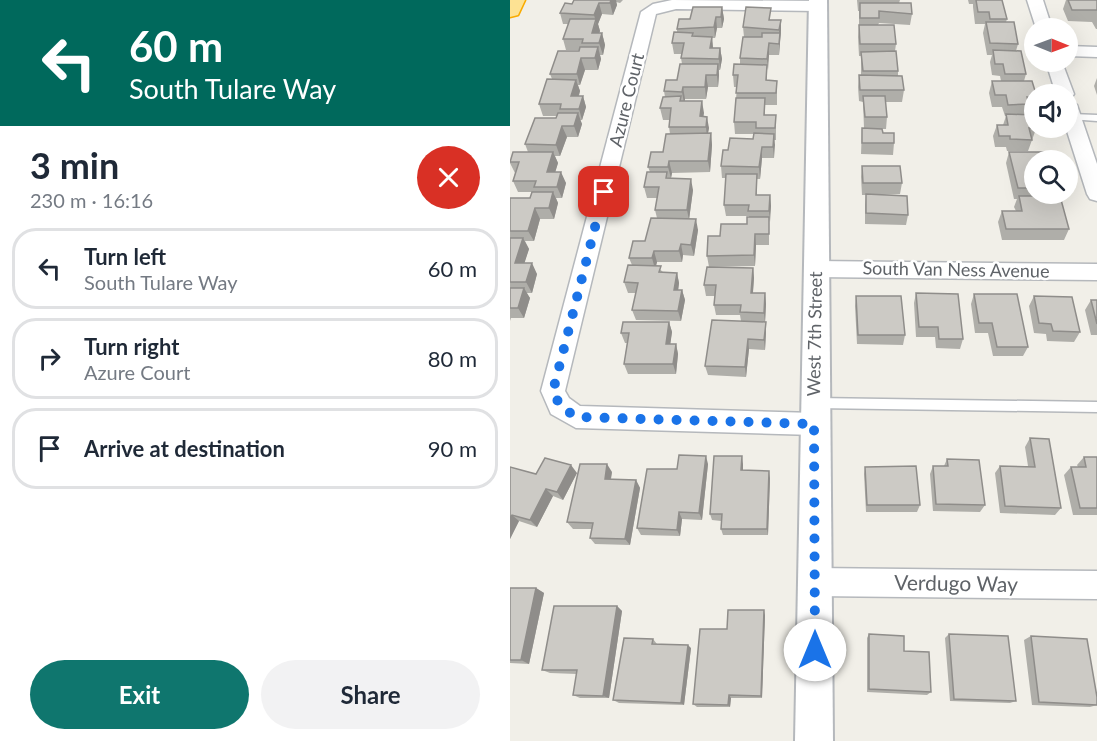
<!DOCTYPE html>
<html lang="en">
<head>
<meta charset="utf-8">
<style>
	:root { --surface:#fff; --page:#f2f2f3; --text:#1f2937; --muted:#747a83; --line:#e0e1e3; --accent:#0f766e }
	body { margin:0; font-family:Lato,sans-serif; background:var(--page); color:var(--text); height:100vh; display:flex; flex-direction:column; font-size:22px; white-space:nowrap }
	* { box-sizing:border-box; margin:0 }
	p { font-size:20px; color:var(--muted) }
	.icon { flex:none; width:33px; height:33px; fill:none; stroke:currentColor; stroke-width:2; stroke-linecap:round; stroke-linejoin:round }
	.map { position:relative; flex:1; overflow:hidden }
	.side { display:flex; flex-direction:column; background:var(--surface); width:510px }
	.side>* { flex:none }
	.banner { background:#00695c; color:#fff; overflow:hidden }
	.needle { width:39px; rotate:91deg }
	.controls { position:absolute; left:514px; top:18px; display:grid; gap:12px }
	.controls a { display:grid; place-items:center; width:54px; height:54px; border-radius:50%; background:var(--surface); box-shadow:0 6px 24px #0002; font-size:30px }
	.pin { position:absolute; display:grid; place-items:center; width:51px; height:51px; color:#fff; margin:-26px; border-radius:12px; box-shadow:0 3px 9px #0006 }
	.me { position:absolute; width:66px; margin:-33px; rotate:0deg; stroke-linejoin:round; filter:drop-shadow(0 0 4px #0008) }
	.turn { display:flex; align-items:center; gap:21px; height:126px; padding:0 30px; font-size:27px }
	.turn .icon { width:78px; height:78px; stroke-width:2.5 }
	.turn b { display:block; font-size:42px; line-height:51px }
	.round { display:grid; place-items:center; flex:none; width:63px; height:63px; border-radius:32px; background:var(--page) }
	.headline { display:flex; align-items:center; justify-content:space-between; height:102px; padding:0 30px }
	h1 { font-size:36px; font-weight:700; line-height:45px }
	.cta { display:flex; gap:12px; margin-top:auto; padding:12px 30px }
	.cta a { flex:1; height:69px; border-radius:36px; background:var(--accent); color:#fff; font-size:24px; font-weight:700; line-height:69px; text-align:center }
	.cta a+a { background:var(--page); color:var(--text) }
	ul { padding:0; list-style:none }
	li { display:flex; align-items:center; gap:18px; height:81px; margin:0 12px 9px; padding:0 18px; border:3px solid var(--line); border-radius:24px }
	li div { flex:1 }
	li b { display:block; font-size:22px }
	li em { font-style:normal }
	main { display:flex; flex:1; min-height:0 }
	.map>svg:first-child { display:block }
</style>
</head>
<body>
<main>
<section class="side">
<div class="banner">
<div class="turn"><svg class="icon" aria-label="left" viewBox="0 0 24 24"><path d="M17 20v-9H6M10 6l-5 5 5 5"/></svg><div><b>60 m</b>South Tulare Way</div></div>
</div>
<div class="headline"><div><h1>3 min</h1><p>230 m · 16:16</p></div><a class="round" style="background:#d93025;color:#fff"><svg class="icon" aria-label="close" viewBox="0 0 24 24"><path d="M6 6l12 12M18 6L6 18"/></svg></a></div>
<ul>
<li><svg class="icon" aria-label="left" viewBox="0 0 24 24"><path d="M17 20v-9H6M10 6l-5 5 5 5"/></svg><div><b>Turn left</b><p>South Tulare Way</p></div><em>60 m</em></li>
<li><svg class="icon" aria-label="right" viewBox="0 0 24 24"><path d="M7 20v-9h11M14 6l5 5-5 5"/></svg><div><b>Turn right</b><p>Azure Court</p></div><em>80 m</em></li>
<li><svg class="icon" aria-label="arrive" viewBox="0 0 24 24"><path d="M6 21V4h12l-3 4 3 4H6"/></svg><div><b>Arrive at destination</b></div><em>90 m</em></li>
</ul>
<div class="cta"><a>Exit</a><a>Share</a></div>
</section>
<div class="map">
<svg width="587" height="741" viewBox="0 0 587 741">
	<rect width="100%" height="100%" fill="#f1efe8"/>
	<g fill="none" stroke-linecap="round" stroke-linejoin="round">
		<defs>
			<path id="service" d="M562,114L587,115V121L559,119L558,116Z
				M306,398L587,402V412L306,408L302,407L300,403L302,399Z"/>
			<path id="minor" d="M162,0L308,1L316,6L308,11L166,9L146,14L55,391L59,398L70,406L304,413L313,416L317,424L313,432L304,435L66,428L41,414L31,391L131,12L143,4Z
				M517,0H533L542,28H526Z
				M558,46L587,47V57L558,56Z
				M536,62H552L564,94L561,98L558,99V94H546Z
				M558,99L567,105L587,164V201L580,199L577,194L556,128Z
				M306,261L587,264V280L306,277L298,275L295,269L298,263Z
				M305,568L587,571V599L305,596L295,592L291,582L295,572Z"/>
			<path id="tertiary" d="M299,0H317L323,741H285Z"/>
			<path id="motorway" d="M0,0H15L8,15L0,17Z"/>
		</defs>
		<use href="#service" stroke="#b5b8bc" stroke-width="3"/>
		<use href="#minor" stroke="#b5b8bc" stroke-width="3"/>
		<use href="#tertiary" stroke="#b5b8bc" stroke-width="4"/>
		<use href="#motorway" stroke="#f9ab00" stroke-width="3"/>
		<use href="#service" fill="#fff" fill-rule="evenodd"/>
		<use href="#minor" fill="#fff" fill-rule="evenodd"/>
		<use href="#tertiary" fill="#fff" fill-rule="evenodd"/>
		<use href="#motorway" fill="#fde293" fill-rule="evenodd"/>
	</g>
	<path fill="#afaea9" d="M64,0H113L110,3L106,2L107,5L103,15L92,14L88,24L90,31L89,33H92L95,45L93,55H90L91,59L88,70H75L70,85H68L70,91L69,96H73L76,107L72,120H70L72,124L68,137H57L50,156H45L48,163L45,172L56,183L52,198H46L48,203L44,219H30L24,241H15L19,249L14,263L27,274L22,293H16L20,298L14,318H1L0,321V198H20L22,192H8L3,181L5,173L0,163V161L18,152L15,144L46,118L47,116H33L29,104L42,79L40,74L69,51V50H56L53,39L58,24H53L50,13L62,4Z
		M347,0H390L389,3L402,14L400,25L369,23L368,25L386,44L385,51L388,71V76L394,90L392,102H375L377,117L376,129H372L373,133L384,143L383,155L351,154L352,128H354L353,102L349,101L348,87L349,75H351V56H349L348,37L349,25V11H348Z
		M458,0H492L497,19L496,22L508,44L506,51L516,74L514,81L525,94V102L523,109H517L515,115L526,129L518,151H497L496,147H485L483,136L487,125H493L496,116H495L492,107H482L479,93L482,81H491L490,76L482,75L480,62L482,55H477L473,33L475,24H465L463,7V4H459Z
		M556,0H587V29H586L582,22L558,21L553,9Z
		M212,7L214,19L212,28H207L205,38H202L203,48H210L212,59L210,70H209V75L208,87H198L196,99H175V101H192L193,116L199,128L198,133H201L202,145L200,172L162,173L161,178H159L183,190L179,219L188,230L184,256L173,255L172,262H147L146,266L153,272L167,273L169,283L168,290H172L175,300L171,321L126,320L122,310L126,293H118L114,282L122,265L119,258L135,241L147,218L145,210L147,198H137L134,187L140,172L138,167L153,152L160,134L159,127L160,120H153L150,108L155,97L154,91L167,80L172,64L171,58V54H164L162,43L167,32V29L180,19Z
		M262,20H271L269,55H259L257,70V80L267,81V105H255V115L266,126V140H264V158H252L250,179H247V195H260L261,206L259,222V245H246L245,266L199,267L197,256L210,236L237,224L239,217V216H216L214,205L216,178H212L211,166L218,150L243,139L244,134H225L224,122L227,87H224L223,75L230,64V58L234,37L233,27Z
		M587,78V95L584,86Z
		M499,152L525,160V194H547L546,196L559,229L554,240H492L488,222L492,211H506L504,207L507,199H504L496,163Z
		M352,166L392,183L390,194L362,195L398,215L396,225L355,224V205L356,195H352L351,177Z
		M243,268L244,278L243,293H255L256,304L255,322H256V332L255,350L239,349L236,377L198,375L195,366L231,321L230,315H206L204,305L205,296H196L194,285Z
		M406,293L453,339L450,349L426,348L425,337H406L404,303Z
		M464,294L518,347L513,356H483L478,333H465L461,304Z
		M346,296L395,335L393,345L347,344L345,306Z
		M524,296L570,332L564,342L537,341L536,334L524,333L519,306Z
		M581,300H587V335H581L575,310Z
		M159,322L162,332L160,344H166L168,354L166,374H118L114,364L117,343H115L111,333Z
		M520,438L551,508L545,515L490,513L485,473L490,466H518L515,447Z
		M574,457H587V515H563L554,475L561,467H568L567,465Z
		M437,459L475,505L470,512L423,511L420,474L423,466H434Z
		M198,464L192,520L172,519L170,536L131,535L127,528L167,469Z
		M233,464V470L260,478L258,535H213L211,529V521L202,520L200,514Z
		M0,467L26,474L67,473L53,500L43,496L27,527L9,521L0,539Z
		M355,467L410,505L407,512H356L354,474Z
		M102,472L101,480H126L130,488L120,545L85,544L80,538L82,529H63L57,522Z
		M0,588H26L34,593L19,664L0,663Z
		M107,606L112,611L99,698H70L63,695L67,674L40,673L32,670Z
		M255,615L252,698H221L220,707H187L183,704L217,629Z
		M359,634L394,651L421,692L417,695L357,692V638Z
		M439,634L506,701L500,703L440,701L435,638Z
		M521,636L587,705L580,707L522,705L514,640Z
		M143,639L147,644L181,648L174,705L109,703L103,700Z"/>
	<path fill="#8f8d8a" d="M101,0H106L107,5L103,15L100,3Z
		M89,3L92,14L88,24L90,31L86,43L82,33L86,22L84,15Z
		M212,7L214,19L212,28L211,17Z
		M206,17L207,28L205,38L204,27Z
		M271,20V31L269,55V30Z
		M92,33L95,45L93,55L89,43Z
		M202,37L203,48L202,59L200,48Z
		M259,43V55L258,70L257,59Z
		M88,47L91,59L88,70L85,58Z
		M210,48L212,59L210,70L209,59Z
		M71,58L75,70L70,85L67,74Z
		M208,64L209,75L208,87L207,75Z
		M196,75L198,87L196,99L195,87Z
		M66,80L70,91L65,107L61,96Z
		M173,87L175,99L174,103L172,92Z
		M73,96L76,107L72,120L69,109Z
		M192,101L194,113L192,128L190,116Z
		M68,113L72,124L68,137L64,126Z
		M197,117L199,128L197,138L196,127Z
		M52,126L57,137L50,156L46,145Z
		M201,133L202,145L200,172L198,161Z
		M264,134L265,145L264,158L263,147Z
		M252,147V158L250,179L249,167Z
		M43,152L48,163L42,183L37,172Z
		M159,161L162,173L161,178L158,167Z
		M51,172L56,183L52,198L47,187Z
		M181,179L183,190L179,220L177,210Z
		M43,192L48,203L44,219L39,208Z
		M260,195L261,206L260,222L259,211Z
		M25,208L30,219L24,241L18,231Z
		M186,219L188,230L184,256L181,245Z
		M245,234L246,245L245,266L244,255Z
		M13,238L19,249L11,274L5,263Z
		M171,244L173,255L172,262L169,251Z
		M144,251L147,262L145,269L142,258Z
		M22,263L27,274L22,293L16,282Z
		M243,268L244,278L242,303L241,293Z
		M167,273L169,283L167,300L164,290Z
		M14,288L20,298L14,318L8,308Z
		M172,290L175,300L171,321L168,311Z
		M255,293L256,304L255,323L254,313Z
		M159,322L162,332L159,354L156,344Z
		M256,322V332L255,350L254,340Z
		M238,339L239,349L236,377L235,367Z
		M166,344L168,354L166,374L163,364Z
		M196,456L198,464L192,520L189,513Z
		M232,456L233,464V478L231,470Z
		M97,464L102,472L99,487L95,479Z
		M61,465L67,473L53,500L47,492Z
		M259,471L260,478L258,535L257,529Z
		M126,480L130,488L120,545L115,539Z
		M36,489L43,496L27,527L20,520Z
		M169,512L172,519L170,536L167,530Z
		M2,515L9,521L0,539V518Z
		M26,588L34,593L19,664L11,660Z
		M107,606L112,611L99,698L93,696Z
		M254,610L255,615L252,698L251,696Z
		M178,645L181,648L174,705L171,703Z
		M219,695L221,698L220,707L218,705Z"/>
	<path fill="#cccac5" stroke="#8f8d8a" stroke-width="1.5" d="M64,0H101L100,3H89L84,15L50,13L55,3L62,4Z
		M466,0H492L497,19H480L479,12H468Z
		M558,0H587V10H562Z
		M350,3H401L402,14L369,11V18H350Z
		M183,7H212L211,17H206L204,27L167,29L169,19H180Z
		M236,7L261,8L259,20H271L269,30L233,27Z
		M60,19H86L82,33H92L89,43H72L73,39H53Z
		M476,22H504L508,44L480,43Z
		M349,25H384L386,44H350Z
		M164,32L183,33L182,36L202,37L200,48H210L209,59L171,58L174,43H162Z
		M252,33H270L269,44L259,43L257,59L230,58L233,37H252Z
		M70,47H88L85,58H71L67,74H40L48,51H69Z
		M483,50L511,51L516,74H495L493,64H485Z
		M386,51L388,71H353L351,52Z
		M170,64H208L207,75H196L195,87H173L172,92L154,91L156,80H167Z
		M224,64L257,65L256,80L267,81L266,93H226L228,75H223Z
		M349,75L392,76L394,90H350Z
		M37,79L66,80L61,96H73L69,109H50L51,104H29Z
		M482,81H522L526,94H525V97H517L519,104L498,105L496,95H485Z
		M171,96L170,101H192L190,116L197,117L196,127H159L161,108H150L153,97Z
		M353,96H375L377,117H355Z
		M226,98H255L254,115H266L265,128H246V122H224Z
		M48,113H68L64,126H52L46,145L15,144L25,118H46Z
		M496,114L523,115L526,129L519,128L522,140L500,139V136H489L487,125H498Z
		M352,128L372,129L373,133H384V143H352Z
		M201,133L198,161H159L158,167H138L141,152H153L156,134Z
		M244,133L264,134L263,147H252L249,167L211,166L213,150H218L220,138L243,139Z
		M3,152H43L37,172H51L47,187H24L26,181H3L9,162H0Z
		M499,152H539L541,160H525V188H508Z
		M352,166H390L392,183H353Z
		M137,172H157L156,178L181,179L177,210H145L149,187H134Z
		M216,174H247L246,195H260L259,211H238L239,205H214Z
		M22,192H43L39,208H25L18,231H0V198H20Z
		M356,194L397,196L398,215L356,213Z
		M509,196H550L559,229H496L492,211H512Z
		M237,217H259V234H245L244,255L197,256L198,236H210L211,224H237Z
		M141,218L186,219L181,245L171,244L169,251H144L142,258H119L123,241H135Z
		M0,238H13L5,263H22L16,282H0Z
		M118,265L151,266L149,272L167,273L164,290H172L168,311L122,310L128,283L114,282Z
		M197,267L243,268L241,293H255L254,313L230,312L231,305H204L206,285H194Z
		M0,288H14L8,308H0Z
		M406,293L448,294L453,339H429L428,327H409Z
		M464,294H507L518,347H487L482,323H469Z
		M346,296H391L395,335H348Z
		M524,296L562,297L570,332L543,331L541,324L529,323Z
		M581,300H587V324Z
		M202,320L256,322L254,340L238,339L235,367L195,366Z
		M113,322H159L156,344H166L163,364H114L119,333H111Z
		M520,438L539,439L551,508L495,506L490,466L525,467Z
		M169,455L196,456L189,513L169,512L167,530L127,528L137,469H167Z
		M204,456H232L231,470L259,471L257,529H211L212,514H200Z
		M574,457H587V508H570L561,467H576Z
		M35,458L61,465L47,492L36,489L20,520L2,515L0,518V467L26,474Z
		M437,459L469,460L475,505L426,504L423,466H438Z
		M70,464H97L95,479L126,480L115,539L80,538L83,523L57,522Z
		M406,466L410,505H357L355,467Z
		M0,588H26L11,660H0Z
		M44,606H107L93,696L63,695L67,670H32Z
		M218,610H254L251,696L219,695L218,705L183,704L190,629H217Z
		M359,634L394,636V651L419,652L421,692L359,689Z
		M439,634L498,636L506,701L444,699Z
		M521,636L577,639L587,697V705L529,702Z
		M114,638L143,639L142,644L178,645L171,703L103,700Z"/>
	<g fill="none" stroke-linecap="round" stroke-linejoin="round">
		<path stroke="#1a73e8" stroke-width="10" stroke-dasharray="0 18" d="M94,192L43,391L50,406L66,417L304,424L305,650"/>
	</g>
	<g text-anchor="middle" stroke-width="5" stroke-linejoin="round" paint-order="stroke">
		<g font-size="18" fill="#5f6368" stroke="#fff">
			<text transform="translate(117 100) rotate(-76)" y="6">Azure Court</text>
			<text transform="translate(446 270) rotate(1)" y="6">South Van Ness Avenue</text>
			<text transform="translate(305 334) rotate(-89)" y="6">West 7th Street</text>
		</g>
		<g font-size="21" fill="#5f6368" stroke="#fff">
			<text transform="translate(446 584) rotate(1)" y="7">Verdugo Way</text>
		</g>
	</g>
</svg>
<div class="controls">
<a><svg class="needle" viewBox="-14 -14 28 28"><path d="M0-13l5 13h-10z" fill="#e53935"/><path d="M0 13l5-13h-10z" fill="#747a83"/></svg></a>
<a><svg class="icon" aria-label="sound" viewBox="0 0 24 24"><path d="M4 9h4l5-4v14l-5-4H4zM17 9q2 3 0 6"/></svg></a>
<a><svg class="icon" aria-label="search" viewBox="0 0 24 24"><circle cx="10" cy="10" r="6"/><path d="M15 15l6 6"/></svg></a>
</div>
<div class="pin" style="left:94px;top:192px;background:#d93025"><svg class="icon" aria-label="arrive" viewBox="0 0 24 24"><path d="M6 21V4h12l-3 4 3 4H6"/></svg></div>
<svg class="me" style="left:305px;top:650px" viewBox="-20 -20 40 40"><circle r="19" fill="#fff"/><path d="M0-13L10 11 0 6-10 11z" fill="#1a73e8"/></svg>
</div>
</main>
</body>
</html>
